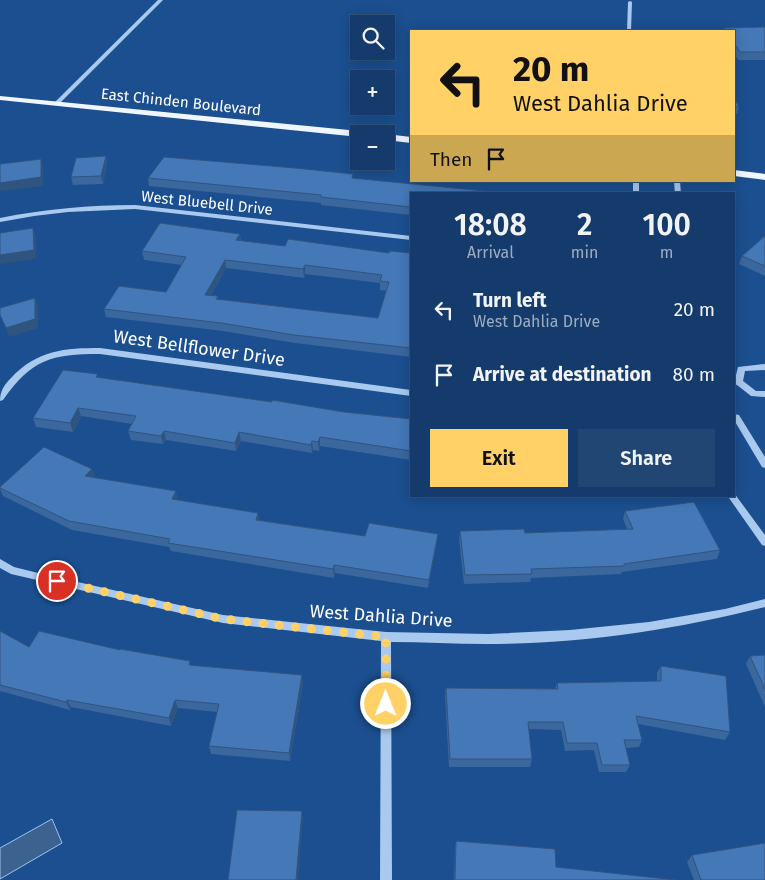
<!DOCTYPE html>
<html lang="en">
<head>
<meta charset="utf-8">
<style>
	:root { --surface:#143b6b; --page:#214673; --text:#f1f3f6; --muted:#9dadc1; --line:#33557e; --accent:#ffd166 }
	body { margin:0; font-family:"Fira Sans",sans-serif; background:var(--page); color:var(--text); height:100vh; display:flex; flex-direction:column; font-size:19px; white-space:nowrap }
	* { box-sizing:border-box; margin:0 }
	p { font-size:16px; color:var(--muted) }
	.icon { flex:none; width:28px; height:28px; fill:none; stroke:currentColor; stroke-width:2; stroke-linecap:round; stroke-linejoin:round }
	.map { position:relative; flex:1; overflow:hidden }
	.sheet { position:absolute; left:410px; top:192px; width:325px; height:305px; display:flex; flex-direction:column; background:var(--surface); border-radius:0px; box-shadow:0 2px 12px #0003,0 0 0 1px var(--line) }
	.sheet>* { flex:none }
	.hud { position:absolute; left:410px; top:30px; width:325px; height:152px; border-radius:0px; box-shadow:0 2px 12px #0003,0 0 0 1px var(--line); background:#ffd166; color:#111; overflow:hidden }
	.buttons { position:absolute; left:350px; top:15px; display:grid; gap:10px }
	.buttons a { display:grid; place-items:center; width:45px; height:45px; border-radius:0px; background:var(--surface); box-shadow:0 2px 12px #0003,0 0 0 1px var(--line); font-size:25px }
	.pin { position:absolute; display:grid; place-items:center; width:42px; height:42px; color:#fff; margin:-21px; border:2px solid #fff; border-radius:50%; box-shadow:0 1px 5px #0007 }
	.me { position:absolute; width:55px; margin:-28px; rotate:0deg; stroke-linejoin:round; filter:drop-shadow(0 0 4px #0008) }
	.turn { display:flex; align-items:center; gap:18px; height:105px; padding:0 20px; font-size:22px }
	.turn .icon { width:65px; height:65px; stroke-width:2.5 }
	.turn b { display:block; font-size:35px; line-height:42px }
	.then { display:flex; align-items:center; height:48px; padding:0 20px; background:#0003; gap:10px; font-size:19px }
	.eta { display:flex; justify-content:space-evenly; align-items:center; height:85px; text-align:center }
	.eta b { font-size:30px; font-weight:600; line-height:35px }
	.button { display:flex; gap:10px; margin-top:auto; padding:10px 20px }
	.button a { flex:1; height:58px; border-radius:0px; background:var(--accent); color:#111; font-size:20px; font-weight:600; line-height:58px; text-align:center }
	.button a+a { background:var(--page); color:var(--text) }
	ul { padding:0; list-style:none }
	li { display:flex; align-items:center; gap:15px; height:65px; padding:0 20px }
	li div { flex:1 }
	li b { display:block; font-size:19px }
	li em { font-style:normal }
	.map>svg:first-child { display:block }
</style>
</head>
<body>
<div class="map">
<svg width="765" height="880" viewBox="0 0 765 880">
	<rect width="100%" height="100%" fill="#1b4f8f"/>
	<path fill="#3c6290" stroke="#9cc4f0" d="M52,819L62,843L0,879V848Z"/>
	<g fill="none" stroke-linecap="round" stroke-linejoin="round">
		<path fill="#a9c9ee" fill-rule="evenodd" d="M158,0H163L58,105H54V103Z
			M630,1L632,2L631,31H627L628,2Z
			M633,181H639V194H633Z
			M674,181H680L681,194H675Z
			M135,205L411,236V240L135,209L68,212L34,216L0,222V218C45,209 89,205 135,205Z
			M100,348L411,390V396L100,354C51,354 32,359 3,400L0,401C0,391 4,385 11,378C37,350 65,348 100,348Z
			M765,364V370L745,371L743,381L756,391H765V397L751,396L737,385L734,384V380L735,379L738,367Z
			M734,414L739,415L765,457V468L762,467L734,420Z
			M734,493L765,535V546L762,545L729,498L728,496H734Z
			M0,559L14,567L38,573L223,615L386,632L488,634L570,630L649,622L725,609L765,599V607C674,630 580,644 486,644C455,644 423,642 391,642L392,880H380L381,641L223,623L11,574L0,568Z"/>
		<path fill="#f0f6ff" fill-rule="evenodd" d="M0,96L359,131L363,134H359V137L0,100Z
			M386,134L411,137V143L386,140Z
			M734,170L765,174V180L734,176Z"/>
	</g>
	<path fill="#3a679d" fill-rule="evenodd" d="M765,27V60H738L734,53V31H723L724,28Z
		M739,106L737,114H734V107Z
		M106,156L107,164L103,184L73,185L71,177Z
		M148,178L353,179L411,194V215L321,205V203L149,186Z
		M240,234L241,241L285,246L389,253H411V357L295,343L223,331L106,317L104,309L166,292L182,265L144,260L142,251ZM226,268L304,278L305,274L380,283V290L386,291L378,318L218,299V296L211,295Z
		M765,236V276L739,264L742,256Z
		M99,378L344,412L411,419V460L320,446L319,451L313,450L312,453L241,441L236,451L166,440L163,444L131,440L128,431L132,424L81,416L73,432L36,427L33,418Z
		M92,469L95,478L176,491L177,500L258,513L259,520L365,536L438,534L437,542L428,588L335,573L334,578L171,551L169,547L72,530L3,496L0,489V487Z
		M625,511L720,550L717,559L622,572L621,574L531,578L530,582L464,584L459,539L460,531L525,533L627,529L623,519Z
		M0,631L29,647L120,650L192,665L303,683L290,761L211,754L209,746L217,712L178,708L171,726L71,707L70,710L0,691Z
		M765,655V707L746,664L750,656Z
		M661,666L730,732L725,740L638,724L642,740L639,747L626,748L630,765L626,772H599L594,750L565,751L561,730L528,729L532,759L530,767H449L445,696L446,688L555,689L557,683L657,681V673Z
		M456,841L556,867L676,880H454L455,848Z
		M692,855L765,880H694L687,862Z"/>
	<path fill="#305480" d="M106,156L107,164L103,184L101,176Z
		M41,159L43,167V186L0,191V183Z
		M33,228L36,237V259L0,264V255Z
		M240,234L241,242L236,240Z
		M225,260L226,268L206,303L205,295Z
		M305,265V274L304,278L303,269Z
		M35,298L38,306V328L9,337L6,328Z
		M78,408L81,416L73,432L70,423Z
		M164,431L166,440L163,444L161,436Z
		M239,432L241,441L236,451L235,443Z
		M320,437V446L319,451L318,442Z
		M312,441L313,450L312,453L311,445Z
		M92,469L95,478L85,476Z
		M176,491L178,500L174,508L172,499Z
		M258,513L259,521L256,520Z
		M438,534L437,542L428,588L429,580Z
		M334,565L335,573L334,578L333,569Z
		M302,675L303,683L290,761L289,753Z
		M67,700L71,707L70,710L66,702Z
		M175,700L178,708L171,726L169,718Z
		M302,811L303,818L298,880H296Z"/>
	<path fill="#4478b7" stroke="#305480" fill-rule="evenodd" d="M765,27V52H740L734,43V31H726L724,28Z
		M734,99L739,106L734,107Z
		M106,156L101,176L71,177L76,158Z
		M164,157L295,168L353,174L352,178L484,191L483,194H411V207L321,197V195L148,178Z
		M41,159V177L0,183V164Z
		M160,223L240,234L236,240L285,246L288,239L389,253L390,251L411,253V257L409,265H411V348L294,335L221,323L104,309L119,286L166,292L186,257L142,251ZM225,260L303,269L305,265L382,275L380,281L389,282L378,318L216,299L218,296L205,295Z
		M33,228L34,250L0,255V233Z
		M765,236V266L742,256Z
		M35,298V319L6,328L0,315V308Z
		M63,370L98,374L96,377L272,402V400L344,412L411,419V451L320,437L318,442L312,441L311,445L239,432L235,443L164,431L161,436L128,431L136,416L78,408L70,423L33,418Z
		M44,447L92,469L85,476L176,491L172,499L258,513L256,520L365,536L369,523L438,534L429,580L334,565L333,569L168,543L170,539L69,521L0,488V487Z
		M694,502L720,550L624,564V566L531,569L532,574L465,575L460,531L524,529L525,533L633,529L625,511Z
		M0,631L29,647L39,631L120,650V649L190,661L189,665L302,675L289,753L209,746L219,704L175,700L169,718L67,700L66,702L0,685Z
		M765,655V689L750,656Z
		M661,666L726,676L730,732L636,716L642,740H624L630,765H602L597,743H567L563,722H528L532,759H450L446,688L558,689L557,683L661,681Z
		M237,810L302,811L296,880H228Z
		M456,841L555,849L556,867L676,880H455Z
		M765,843V880H701L692,855Z"/>
	<g fill="none" stroke-linecap="round" stroke-linejoin="round">
		<path stroke="#ffd166" stroke-width="9" stroke-dasharray="0 16.2" d="M57,581L223,619L386,637V704"/>
	</g>
	<g text-anchor="middle" stroke-width="5" stroke-linejoin="round" paint-order="stroke">
		<g font-size="15" fill="#fff" stroke="#1b4f8f">
			<text transform="translate(181 102) rotate(6)" y="5">East Chinden Boulevard</text>
			<text transform="translate(207 203) rotate(6)" y="5">West Bluebell Drive</text>
		</g>
		<g font-size="18" fill="#fff" stroke="#1b4f8f">
			<text transform="translate(199 348) rotate(8)" y="6">West Bellflower Drive</text>
			<text transform="translate(381 616) rotate(4)" y="6">West Dahlia Drive</text>
		</g>
	</g>
</svg>
<div class="buttons">
<a><svg class="icon" aria-label="search" viewBox="0 0 24 24"><circle cx="10" cy="10" r="6"/><path d="M15 15l6 6"/></svg></a>
<a>+</a>
<a>−</a>
</div>
<div class="pin" style="left:57px;top:581px;background:#d93025"><svg class="icon" aria-label="arrive" viewBox="0 0 24 24"><path d="M6 21V4h12l-3 4 3 4H6"/></svg></div>
<svg class="me" style="left:386px;top:704px" viewBox="-20 -20 40 40"><circle r="17" fill="#ffd166" stroke="#fff" stroke-width="3"/><path d="M0-11L8 9 0 5-8 9z" fill="#fff"/></svg>
<div class="hud">
<div class="turn"><svg class="icon" aria-label="left" viewBox="0 0 24 24"><path d="M17 20v-9H6M10 6l-5 5 5 5"/></svg><div><b>20 m</b>West Dahlia Drive</div></div>
<div class="then">Then<svg class="icon" aria-label="arrive" viewBox="0 0 24 24"><path d="M6 21V4h12l-3 4 3 4H6"/></svg></div>
</div>
<section class="sheet">
<div class="eta">
<div><b>18:08</b><p>Arrival</p></div>
<div><b>2</b><p>min</p></div>
<div><b>100</b><p>m</p></div>
</div>
<ul>
<li><svg class="icon" aria-label="left" viewBox="0 0 24 24"><path d="M17 20v-9H6M10 6l-5 5 5 5"/></svg><div><b>Turn left</b><p>West Dahlia Drive</p></div><em>20 m</em></li>
<li><svg class="icon" aria-label="arrive" viewBox="0 0 24 24"><path d="M6 21V4h12l-3 4 3 4H6"/></svg><div><b>Arrive at destination</b></div><em>80 m</em></li>
</ul>
<div class="button"><a>Exit</a><a>Share</a></div>
</section>
</div>
</body>
</html>
